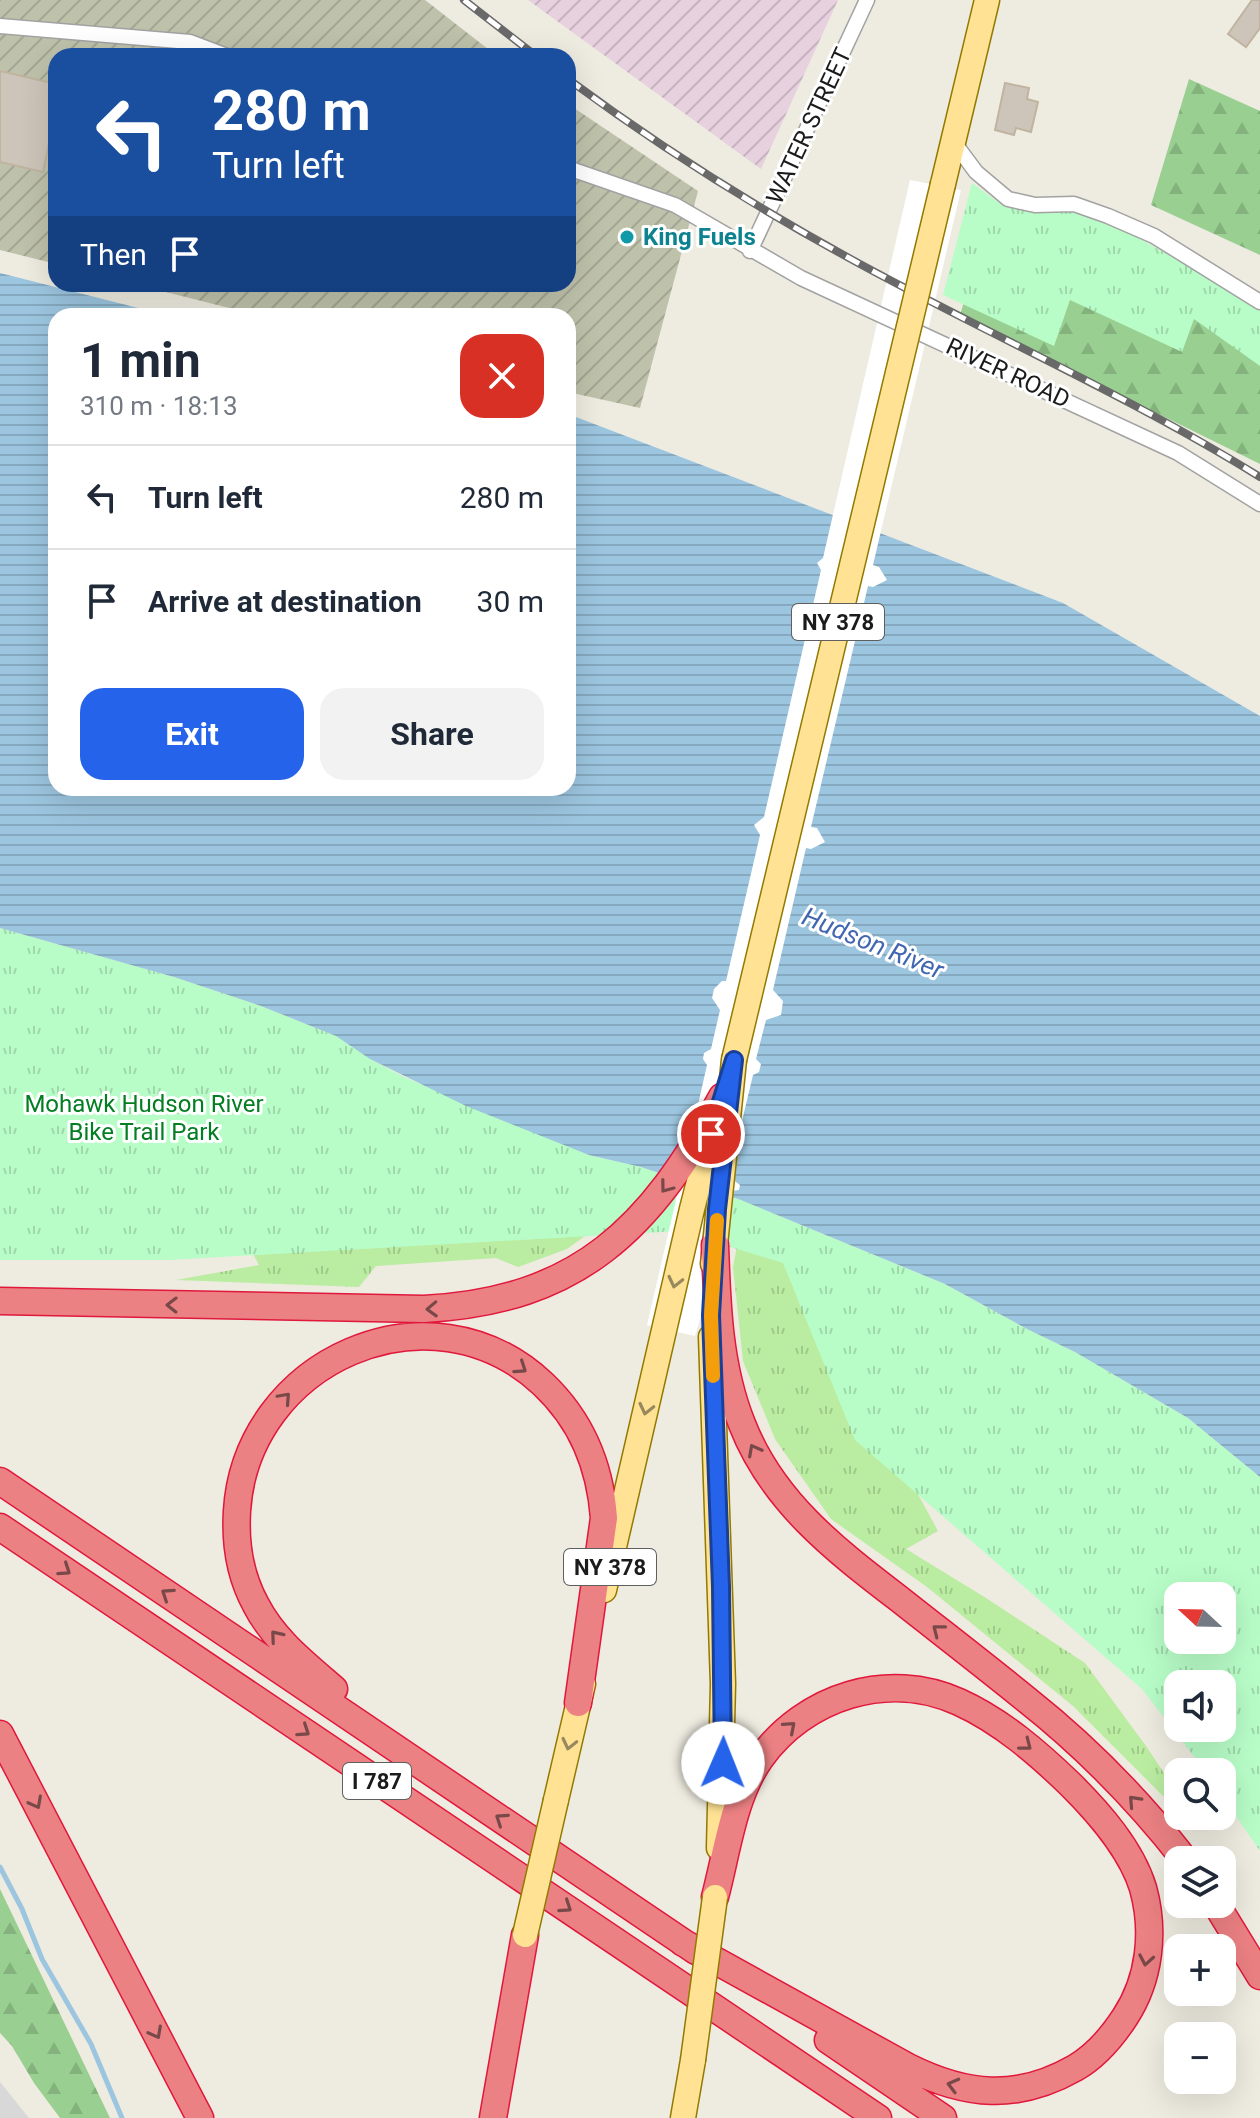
<!DOCTYPE html>
<html lang="en">
<head>
<meta charset="utf-8">
<style>
	:root { --surface:#fff; --page:#f2f2f3; --text:#1f2937; --muted:#747a83; --line:#e0e1e3; --accent:#2563eb }
	body { margin:0; font-family:Roboto,sans-serif; background:var(--page); color:var(--text); height:100vh; display:flex; flex-direction:column; font-size:30px; white-space:nowrap }
	* { box-sizing:border-box; margin:0 }
	p { font-size:26px; color:var(--muted) }
	.icon { flex:none; width:44px; height:44px; fill:none; stroke:currentColor; stroke-width:2; stroke-linecap:round; stroke-linejoin:round }
	.map { position:relative; flex:1; overflow:hidden }
	.drawer { position:absolute; left:48px; top:308px; width:528px; height:488px; display:flex; flex-direction:column; background:var(--surface); border-radius:24px; box-shadow:0 8px 32px #0002 }
	.drawer>* { flex:none }
	.hud { position:absolute; left:48px; top:48px; width:528px; height:244px; border-radius:24px; box-shadow:0 8px 32px #0002; background:#1a4fa0; color:#fff; overflow:hidden }
	.needle { width:52px; rotate:292deg }
	.controls { position:absolute; left:1164px; top:1582px; display:grid; gap:16px }
	.controls a { display:grid; place-items:center; width:72px; height:72px; border-radius:16px; background:var(--surface); box-shadow:0 8px 32px #0002; font-size:40px }
	.pin { position:absolute; display:grid; place-items:center; width:68px; height:68px; color:#fff; margin:-34px; border:4px solid #fff; border-radius:50%; box-shadow:0 2px 8px #0007 }
	.me { position:absolute; width:88px; margin:-44px; rotate:1deg; stroke-linejoin:round; filter:drop-shadow(0 0 6px #0008) }
	.turn { display:flex; align-items:center; gap:28px; height:168px; padding:0 32px; font-size:36px }
	.turn .icon { width:104px; height:104px; stroke-width:2.5 }
	.turn b { display:block; font-size:56px; line-height:68px }
	.then { display:flex; align-items:center; height:76px; padding:0 32px; background:#0003; gap:16px; font-size:30px }
	.round { display:grid; place-items:center; flex:none; width:84px; height:84px; border-radius:24px; background:var(--page) }
	.head { display:flex; align-items:center; justify-content:space-between; height:136px; padding:0 32px }
	h1 { font-size:48px; font-weight:700; line-height:60px }
	.button { display:flex; gap:16px; margin-top:auto; padding:16px 32px }
	.button a { flex:1; height:92px; border-radius:24px; background:var(--accent); color:#fff; font-size:32px; font-weight:700; line-height:92px; text-align:center }
	.button a+a { background:var(--page); color:var(--text) }
	ul { padding:0; list-style:none }
	li { display:flex; align-items:center; gap:24px; height:104px; padding:0 32px; border-top:2px solid var(--line) }
	li div { flex:1 }
	li b { display:block; font-size:30px }
	li em { font-style:normal }
	.map>svg:first-child { display:block }
</style>
</head>
<body>
<div class="map">
<svg width="1260" height="2118" viewBox="0 0 1260 2118">
	<defs>
		<pattern id="industrial-furrows" width="10" height="10" patternUnits="userSpaceOnUse" patternTransform="scale(2)"><rect width="10" height="10" fill="#e7d1df"/><path d="M-1 1l2-2M0 10L10 0M9 11l2-2" fill="none" stroke="#c6b3bf"/></pattern>
		<pattern id="construction-furrows" width="10" height="10" patternUnits="userSpaceOnUse" patternTransform="scale(2)"><rect width="10" height="10" fill="#bfc2ab"/><path d="M-1 1l2-2M0 10L10 0M9 11l2-2" fill="none" stroke="#a4a693"/></pattern>
		<pattern id="grass-tufts" width="24" height="20" patternUnits="userSpaceOnUse" patternTransform="scale(2)"><rect width="24" height="20" fill="#baeca1"/><path d="M3 7l-1-3M5 7V3M7 7l1-3M15 17l-1-3M17 17v-4M19 17l1-3" fill="none" stroke="#9fca8a"/></pattern>
		<pattern id="forest-firs" width="22" height="20" patternUnits="userSpaceOnUse" patternTransform="scale(2)"><rect width="22" height="20" fill="#99d091"/><path d="M5 1l3.5 6h-7zM16 11l3.5 6h-7z" fill="#83b27c"/></pattern>
		<pattern id="park-tufts" width="24" height="20" patternUnits="userSpaceOnUse" patternTransform="scale(2)"><rect width="24" height="20" fill="#b8fdc8"/><path d="M3 7l-1-3M5 7V3M7 7l1-3M15 17l-1-3M17 17v-4M19 17l1-3" fill="none" stroke="#9ed8ab"/></pattern>
		<pattern id="water-rules" width="6" height="5" patternUnits="userSpaceOnUse" patternTransform="scale(2)"><rect width="6" height="5" fill="#9cc5df"/><path d="M0 2.5h6" fill="none" stroke="#86a9bf"/></pattern>
	</defs>
	<rect width="100%" height="100%" fill="#eeebe0"/>
	<path fill="#d9d8d8" d="M0,2082L29,2118H0Z"/>
	<path fill="url(#industrial-furrows)" d="M528,0H838L761,169Z"/>
	<path fill="url(#construction-furrows)" d="M0,0H425L497,56H56V264L0,250Z
		M568,104L698,191L640,408L568,392V316H261L134,284H568Z"/>
	<path fill="url(#grass-tufts)" d="M174,1104L599,1226L567,1249L518,1267L496,1258L376,1266L359,1287L176,1280L259,1265Z
		M743,1216L865,1266L883,1430L938,1531L906,1549L986,1598L1085,1663L1146,1746L1178,1794V1811L1073,1706L927,1587L831,1519L775,1439L743,1361L733,1267Z"/>
	<path fill="url(#forest-firs)" d="M1189,79L1260,111V255L1151,205Z
		M988,212L1113,261L1260,356V464L960,316Z
		M0,1889L110,2118H60L34,2083L12,2046L0,2033Z"/>
	<path fill="url(#park-tufts)" fill-rule="evenodd" d="M972,183L1002,205L1048,212L1072,210L1115,225L1260,306V366L1194,319L1182,352L1070,300L1054,346L943,295Z
		M0,928L174,977L261,1006L336,1036L370,1059L406,1078L589,1155L641,1167L741,1200L945,1284L1029,1330L1075,1352L1188,1418L1260,1477V1851L1222,1796V1772H1206L1142,1689L855,1440L783,1263L678,1231L169,1260H0ZM1178,1596H1222V1640H1178ZM1178,1684H1222V1728H1178Z"/>
	<path fill="url(#water-rules)" d="M0,273L170,316H56V788H568V414L1063,603L1260,716V1477L1188,1418L1075,1352L1029,1330L945,1284L741,1200L641,1167L589,1155L466,1106L370,1059L336,1036L261,1006L174,977L0,928Z"/>
	<path fill="#fff" d="M910,180L961,190L873,565L879,567L887,580L873,587L868,586L811,827L817,828L825,842L811,849L806,848L773,990L783,1001L781,1015L766,1020L756,1059L761,1064L759,1072L753,1075L742,1121V1129L739,1131L735,1148L732,1179L740,1185L739,1190L732,1191L724,1259L728,1318L701,1316L695,1336L647,1325L694,1122L689,1117L690,1112L697,1109L707,1065L703,1059L704,1053L711,1049L720,1010L712,998L714,989L722,981H726L760,835L754,825L764,817L821,570L817,563L823,558Z"/>
	<g fill="none" stroke-linecap="round" stroke-linejoin="round">
		<path stroke="#9cc5df" stroke-width="5" d="M0,1867L22,1909L42,1959L91,2044L122,2118"/>
	</g>
	<path fill="#cdc5b9" stroke="#c0b4a1" stroke-width="2" d="M1252,0H1260V28L1246,47L1228,34Z
		M0,71L56,84V109L43,172L0,162Z
		M1005,83L1029,88L1027,99L1038,102L1031,132L1016,128L1014,135L995,130Z"/>
	<g fill="none" stroke-linecap="round" stroke-linejoin="round">
		<defs>
			<path id="minor" d="M0,26L190,42L227,56
				M953,141L976,172L1008,199L1035,205L1074,204L1108,216L1154,236L1260,302
				M568,168L675,205L801,278L1178,453L1260,504
				M750,251L867,0"/>
			<path id="primary" d="M943,184L987,0
				M713,1264L734,1060
				M711,1337L723,1684L719,1848
				M604,1590L692,1209L715,1119
				M556,1800L583,1684
				M683,2118L693,2060"/>
			<path id="motorway" d="M715,1245C717,1305 719,1367 742,1424C772,1501 834,1549 898,1598C941,1632 984,1665 1027,1700C1085,1746 1139,1801 1185,1860
				M0,1301L424,1309C579,1301 651,1228 722,1097
				M0,1481L696,1951
				M0,1527L878,2118
				M334,1689C304,1663 274,1640 256,1605C240,1576 235,1543 237,1511C246,1361 430,1278 543,1384C582,1421 600,1465 604,1518L578,1703
				M0,1734L200,2118
				M1216,1904L1260,1976
				M682,1942L908,2067C966,2096 1017,2101 1075,2068C1096,2056 1112,2037 1125,2017C1150,1979 1155,1931 1143,1888C1131,1849 1099,1813 1071,1785C1038,1753 1001,1721 959,1702C888,1670 805,1696 760,1759C733,1798 727,1852 715,1897
				M828,2040L943,2118
				M493,2118L525,1935"/>
		</defs>
		<use href="#minor" stroke="#a2a2a2" stroke-width="17"/>
		<use href="#primary" stroke="#927a00" stroke-width="27"/>
		<use href="#motorway" stroke="#e0183c" stroke-width="29"/>
		<use href="#minor" stroke="#fff" stroke-width="14"/>
		<use href="#primary" stroke="#ffe293" stroke-width="24"/>
		<use href="#motorway" stroke="#ec8183" stroke-width="26"/>
		<defs>
			<path id="rail" d="M464,0L536,56
				M568,79C657,145 752,205 849,258C985,333 1128,395 1260,477"/>
		</defs>
		<use href="#rail" stroke="#696969" stroke-width="8"/>
		<use href="#rail" stroke="#fff" stroke-width="5" stroke-dasharray="15" stroke-linecap="butt"/>
		<defs>
			<path id="primary-bridge" d="M734,1060L943,184
				M525,1935L556,1800
				M693,2060L715,1897"/>
		</defs>
		<use href="#primary-bridge" stroke="#927a00" stroke-width="27" stroke-linecap="butt"/>
		<use href="#primary-bridge" stroke="#ffe293" stroke-width="24"/>
	</g>
	<defs><path id="oneway-chevron" d="M-2-3.5L2.5 0L-2 3.5" fill="none" stroke-width="1.6" stroke-linecap="round" stroke-linejoin="round" transform="scale(2)"/></defs>
	<g stroke="#79494a">
		<use href="#oneway-chevron" transform="translate(666 1187) rotate(127)"/>
		<use href="#oneway-chevron" transform="translate(172 1305) rotate(-179)"/>
		<use href="#oneway-chevron" transform="translate(432 1309) rotate(178)"/>
		<use href="#oneway-chevron" transform="translate(521 1368) rotate(34)"/>
		<use href="#oneway-chevron" transform="translate(285 1398) rotate(-48)"/>
		<use href="#oneway-chevron" transform="translate(754 1450) rotate(-118)"/>
		<use href="#oneway-chevron" transform="translate(65 1570) rotate(34)"/>
		<use href="#oneway-chevron" transform="translate(167 1594) rotate(-146)"/>
		<use href="#oneway-chevron" transform="translate(938 1630) rotate(-142)"/>
		<use href="#oneway-chevron" transform="translate(276 1636) rotate(-130)"/>
		<use href="#oneway-chevron" transform="translate(790 1727) rotate(-41)"/>
		<use href="#oneway-chevron" transform="translate(304 1731) rotate(34)"/>
		<use href="#oneway-chevron" transform="translate(1026 1745) rotate(38)"/>
		<use href="#oneway-chevron" transform="translate(1134 1801) rotate(-133)"/>
		<use href="#oneway-chevron" transform="translate(36 1803) rotate(62)"/>
		<use href="#oneway-chevron" transform="translate(501 1819) rotate(-146)"/>
		<use href="#oneway-chevron" transform="translate(566 1907) rotate(34)"/>
		<use href="#oneway-chevron" transform="translate(1146 1960) rotate(100)"/>
		<use href="#oneway-chevron" transform="translate(156 2033) rotate(62)"/>
		<use href="#oneway-chevron" transform="translate(953 2085) rotate(-165)"/>
	</g>
	<g stroke="#98885d">
		<use href="#oneway-chevron" transform="translate(675 1282) rotate(103)"/>
		<use href="#oneway-chevron" transform="translate(646 1409) rotate(103)"/>
		<use href="#oneway-chevron" transform="translate(569 1744) rotate(103)"/>
	</g>
	<g fill="none" stroke-linecap="round" stroke-linejoin="round">
		<defs>
			<path id="route" d="M711,1134L734,1060L717,1209L711,1315L721,1587L723,1763"/>
		</defs>
		<use href="#route" stroke="#184099" stroke-width="20"/>
		<use href="#route" stroke="#2563eb" stroke-width="14"/>
		<path stroke="#f59e0b" stroke-width="14" d="M713,1376L711,1315L717,1220"/>
	</g>
	<circle fill="#0f9aa8" stroke="#fff" stroke-width="3" cx="627" cy="237" r="8"/>
	<g text-anchor="middle" stroke-width="6" stroke-linejoin="round" paint-order="stroke">
		<g fill="#fff" stroke="#5f5f5f" stroke-width="2">
			<rect x="792" y="604" width="92" height="36" rx="6"/>
			<rect x="564" y="1549" width="92" height="36" rx="6"/>
			<rect x="343" y="1763" width="68" height="36" rx="6"/>
		</g>
		<g font-size="22" font-weight="bold" fill="#1b1b1b">
			<text x="838" y="630">NY 378</text>
			<text x="610" y="1575">NY 378</text>
			<text x="377" y="1789">I 787</text>
		</g>
		<g font-size="24" fill="#1b1b1b" stroke="#fff">
			<text transform="translate(809 126) rotate(-65)" y="8">WATER STREET</text>
			<text transform="translate(1008 373) rotate(25)" y="8">RIVER ROAD</text>
		</g>
		<g font-size="24" font-weight="bold" fill="#0d838f" stroke="#fff" text-anchor="start">
			<text x="643" y="245">King Fuels</text>
		</g>
		<g font-size="24" fill="#047e22" stroke="#fff">
			<text x="144" y="1112">Mohawk Hudson River<tspan x="144" dy="28">Bike Trail Park</tspan></text>
		</g>
		<g font-size="26" font-style="italic" fill="#4267b0" stroke="#fff">
			<text transform="translate(873 943) rotate(22)" y="9">Hudson River</text>
		</g>
	</g>
</svg>
<div class="controls">
<a><svg class="needle" viewBox="-14 -14 28 28"><path d="M0-13l5 13h-10z" fill="#e53935"/><path d="M0 13l5-13h-10z" fill="#747a83"/></svg></a>
<a><svg class="icon" aria-label="sound" viewBox="0 0 24 24"><path d="M4 9h4l5-4v14l-5-4H4zM17 9q2 3 0 6"/></svg></a>
<a><svg class="icon" aria-label="search" viewBox="0 0 24 24"><circle cx="10" cy="10" r="6"/><path d="M15 15l6 6"/></svg></a>
<a><svg class="icon" aria-label="layers" viewBox="0 0 24 24"><path d="M12 4l9 5-9 5-9-5zM3 14l9 5 9-5"/></svg></a>
<a>+</a>
<a>−</a>
</div>
<div class="pin" style="left:711px;top:1134px;background:#d93025"><svg class="icon" aria-label="arrive" viewBox="0 0 24 24"><path d="M6 21V4h12l-3 4 3 4H6"/></svg></div>
<svg class="me" style="left:723px;top:1763px" viewBox="-20 -20 40 40"><circle r="19" fill="#fff"/><path d="M0-13L10 11 0 6-10 11z" fill="#2563eb"/></svg>
<div class="hud">
<div class="turn"><svg class="icon" aria-label="left" viewBox="0 0 24 24"><path d="M17 20v-9H6M10 6l-5 5 5 5"/></svg><div><b>280 m</b>Turn left</div></div>
<div class="then">Then<svg class="icon" aria-label="arrive" viewBox="0 0 24 24"><path d="M6 21V4h12l-3 4 3 4H6"/></svg></div>
</div>
<section class="drawer">
<div class="head"><div><h1>1 min</h1><p>310 m · 18:13</p></div><a class="round" style="background:#d93025;color:#fff"><svg class="icon" aria-label="close" viewBox="0 0 24 24"><path d="M6 6l12 12M18 6L6 18"/></svg></a></div>
<ul>
<li><svg class="icon" aria-label="left" viewBox="0 0 24 24"><path d="M17 20v-9H6M10 6l-5 5 5 5"/></svg><div><b>Turn left</b></div><em>280 m</em></li>
<li><svg class="icon" aria-label="arrive" viewBox="0 0 24 24"><path d="M6 21V4h12l-3 4 3 4H6"/></svg><div><b>Arrive at destination</b></div><em>30 m</em></li>
</ul>
<div class="button"><a>Exit</a><a>Share</a></div>
</section>
</div>
</body>
</html>
